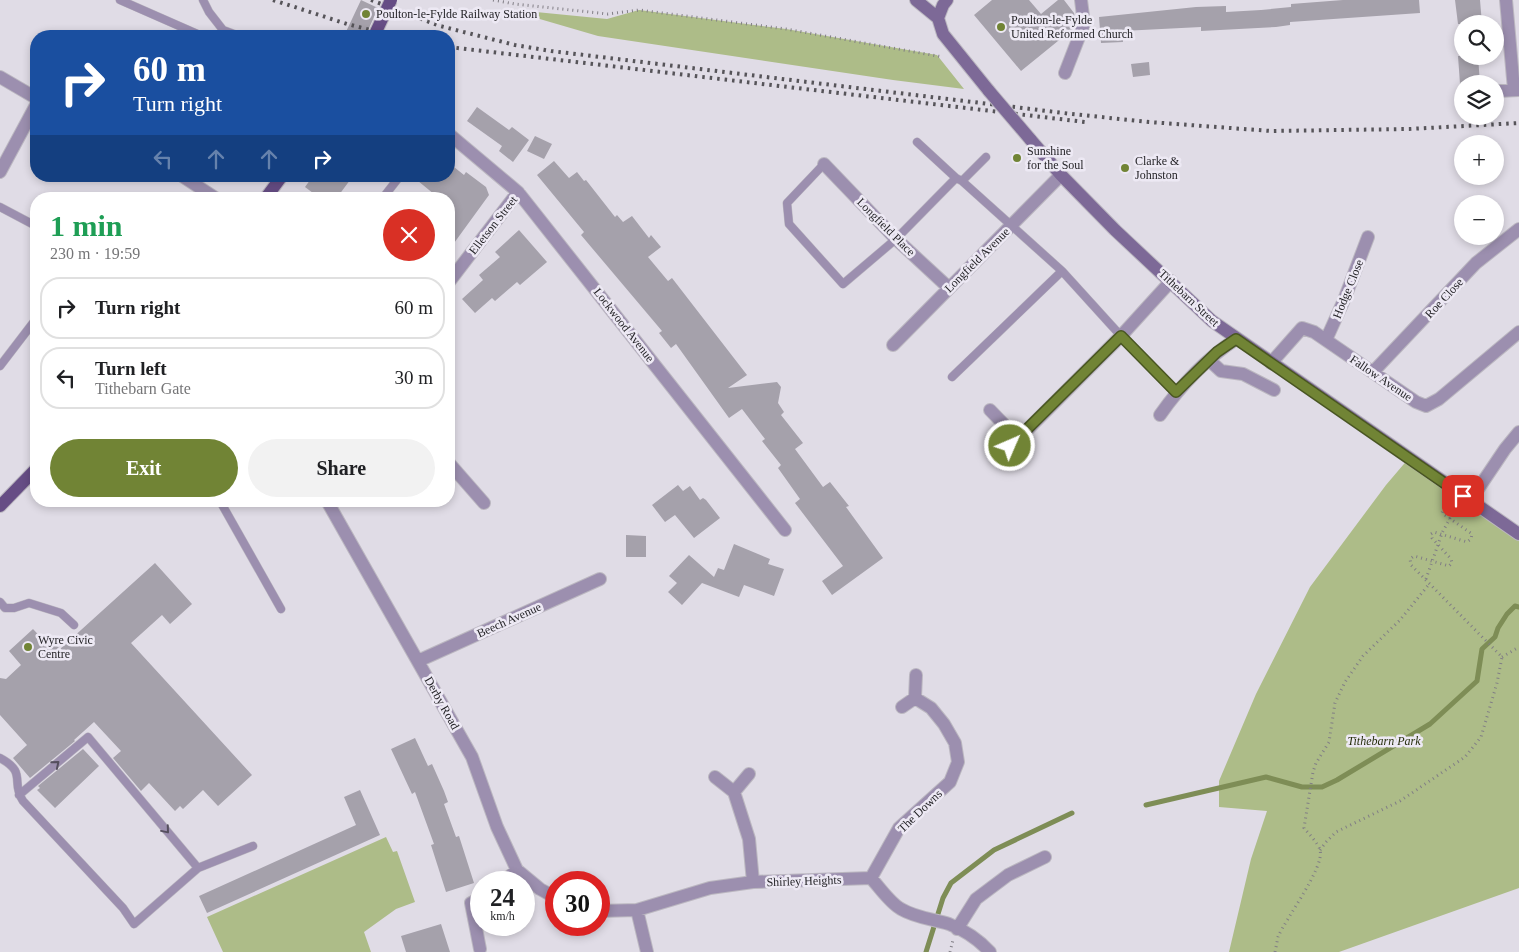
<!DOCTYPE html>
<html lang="en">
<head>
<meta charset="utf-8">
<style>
	:root { --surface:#fff; --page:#f2f2f2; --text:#202124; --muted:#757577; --line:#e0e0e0; --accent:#718435 }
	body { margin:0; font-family:"Times New Roman",serif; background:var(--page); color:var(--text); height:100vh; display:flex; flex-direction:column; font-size:19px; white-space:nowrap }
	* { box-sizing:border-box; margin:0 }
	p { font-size:16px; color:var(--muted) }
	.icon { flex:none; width:28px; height:28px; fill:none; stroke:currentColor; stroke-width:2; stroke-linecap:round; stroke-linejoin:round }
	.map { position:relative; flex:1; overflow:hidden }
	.sheet { position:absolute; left:30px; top:192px; width:425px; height:315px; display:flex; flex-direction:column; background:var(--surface); border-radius:20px; box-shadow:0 2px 8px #0003 }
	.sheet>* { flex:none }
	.hud { position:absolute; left:30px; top:30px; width:425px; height:152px; border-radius:20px; box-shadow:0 2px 8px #0003; background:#1a4fa0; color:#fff; overflow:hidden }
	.tools { position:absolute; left:1454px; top:15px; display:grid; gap:10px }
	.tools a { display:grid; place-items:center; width:50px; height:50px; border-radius:50%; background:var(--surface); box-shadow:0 2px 8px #0003; font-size:25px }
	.speed { position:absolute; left:470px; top:871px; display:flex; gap:10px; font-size:25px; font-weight:700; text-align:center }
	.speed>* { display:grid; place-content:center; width:65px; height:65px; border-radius:50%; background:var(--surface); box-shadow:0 2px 8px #0003; line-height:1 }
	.speed small { font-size:12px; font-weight:400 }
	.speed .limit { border:8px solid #d22; background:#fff; color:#111 }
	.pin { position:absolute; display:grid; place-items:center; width:42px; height:42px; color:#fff; margin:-21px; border-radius:10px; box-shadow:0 2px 8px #0006 }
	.me { position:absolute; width:55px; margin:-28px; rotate:45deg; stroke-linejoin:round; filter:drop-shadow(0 0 4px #0008) }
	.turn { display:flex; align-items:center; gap:18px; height:105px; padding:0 20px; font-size:22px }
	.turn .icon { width:65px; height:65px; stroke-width:2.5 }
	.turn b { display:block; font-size:35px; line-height:42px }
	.lanes { display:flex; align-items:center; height:48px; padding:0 20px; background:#0003; justify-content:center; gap:25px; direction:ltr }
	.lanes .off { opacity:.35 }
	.round { display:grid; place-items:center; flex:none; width:52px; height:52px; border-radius:26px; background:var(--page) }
	.summary { display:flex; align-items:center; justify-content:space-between; height:85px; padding:0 20px }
	h1 { font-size:30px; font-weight:600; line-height:38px; color:#1e9e55 }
	.primary-button { display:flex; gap:10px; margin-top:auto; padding:10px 20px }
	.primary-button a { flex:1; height:58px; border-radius:30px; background:var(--accent); color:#fff; font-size:20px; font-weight:600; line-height:58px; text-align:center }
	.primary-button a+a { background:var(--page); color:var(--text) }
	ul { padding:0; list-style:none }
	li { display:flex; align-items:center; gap:15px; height:62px; margin:0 10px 8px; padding:0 10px; border:2px solid var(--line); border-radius:20px }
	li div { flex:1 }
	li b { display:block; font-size:19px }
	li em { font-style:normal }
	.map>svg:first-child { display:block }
</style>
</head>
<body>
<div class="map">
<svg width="1519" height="952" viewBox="0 0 1519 952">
	<rect width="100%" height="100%" fill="#e0dce6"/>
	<path fill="#adbc88" d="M505,9L607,19L639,10L786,29L937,55L964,89L893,80L598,36Z
		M1409,458L1519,534V888L1339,952H1229L1251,859L1267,811L1219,807V781L1256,694L1310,587L1386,485Z
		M386,837L393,852L397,851L415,902L396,909L364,932L371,952H223L207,917Z"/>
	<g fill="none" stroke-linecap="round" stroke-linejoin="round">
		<path stroke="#7e8d56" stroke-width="5" d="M1146,805L1266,777L1302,787H1322L1337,780L1430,724L1477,681L1482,649L1495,637L1498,628L1507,614L1515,606L1519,607
			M926,952L943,898L951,883L994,850L1072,813"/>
	</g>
	<path fill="#a5a1ab" d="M361,0L378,8L366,35L344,36Z
		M992,0H1029L1041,14L1058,0H1064L1074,13L1076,23L1074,28L1021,71L974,15Z
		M1343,0H1419L1420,13L1290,22V25L1276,27L1201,31V27L1122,31L1123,42L1101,43L1099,17L1196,7L1226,6V12L1261,10L1291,7V4Z
		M1455,0H1480L1482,24H1458Z
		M1458,56H1478L1480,84H1460Z
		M1149,62L1150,75L1133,77L1131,64Z
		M477,107L509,130L512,127L529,140L513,162L499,151L502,146L467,121Z
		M535,136L552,144L544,159L527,151Z
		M554,161L569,178L577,172L584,181L586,180L615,217L617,215L623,222L632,216L649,238L651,235L661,247L648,257L668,281L672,278L747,375L728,388L777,382L781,387L778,403L784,412L781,415L803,443L795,449L823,487L830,482L849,506L846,507L883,558L832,595L822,581L843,566L795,503L800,499L778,468L781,465L762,441L765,439L742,409L729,418L676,344L671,348L659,333L662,331L581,235L584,232L537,175Z
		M449,163L464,175L466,172L486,187L489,195L449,250V199H440L412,176H449Z
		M313,176H353L336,199H321L305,187Z
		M519,230L547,262L520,285L517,282L495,301L492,298L475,313L462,299L483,280L479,275L500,257L495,252Z
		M678,485L683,491L690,486L700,500L703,498L706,500L720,518L694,538L675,515L665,522L652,505Z
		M626,535L646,536V557H626Z
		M734,544L770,559L768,564L784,569L774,596L744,585L739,597L702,583L682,605L668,592L677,583L669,576L689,555L714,577L718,568L724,570Z
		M155,563L192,604L170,624L162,615L131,643L252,775L218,806L203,790L183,809L180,806L175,811L149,783L141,791L113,758L121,751L94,722L74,740L75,741L30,778L13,758L27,745L0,715V678L6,679L21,665L9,651L33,629L49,646L53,642L60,649Z
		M415,738L428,766L432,764L444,791L448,802L444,804L456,837L459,836L474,883L446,892L431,845L434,844L415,792L412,794L391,749Z
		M83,749L99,766L55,808L37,790L40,788L38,786Z
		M360,790L380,835L207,913L199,896L356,825L344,797Z
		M441,924L450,952H406L401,936Z"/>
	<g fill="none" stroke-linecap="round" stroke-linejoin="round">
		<defs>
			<path id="service" d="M120,0L202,36
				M203,0L209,12L223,30L239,36
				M917,142L956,178L962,181L1062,271L1121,336L1176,392
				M824,164L787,203L789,224L843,284L896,239L956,178
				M962,181L986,157
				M382,199L400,176
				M0,207L36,226
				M0,366L36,319
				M952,377L1062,271
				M220,501L281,609
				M0,602L5,608H14L29,603L61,613L74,625
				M0,758C28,773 10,782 23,801L123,908L134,924L198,868L253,846
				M19,795L88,737L198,868"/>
			<path id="minor" d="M1506,0L1514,90
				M1065,73L1084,24L1081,0
				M1498,91L1519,90
				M449,134L518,192L785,530
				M824,164L896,239L949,288
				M0,172L36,105
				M449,282L518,192
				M1326,340L1344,300L1368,237
				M893,345L1061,175
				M1209,360L1221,371L1243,374L1274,390
				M1271,363L1302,328L1314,332L1416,402L1426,406L1439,399L1519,332
				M1373,372L1476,263L1519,229
				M990,410L1018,439
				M1160,415C1181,385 1206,359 1236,339
				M1010,447L1121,336L1171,281
				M449,463L484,503
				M327,501L472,757L497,827L517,870L540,889L556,898
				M1470,501L1505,449L1519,432
				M418,661L600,579
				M915,698L916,675
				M715,777L734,792L749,839L753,882
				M734,792L749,774
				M871,878L899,828L950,782L958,762L955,743L944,724L931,708L915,698L902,707
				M503,882L517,870
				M637,910L647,952
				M599,911L637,910L710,888L753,882L871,878C880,888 890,903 901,909C916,918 933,919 949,924C964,930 979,940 990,952
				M957,929L976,899L1008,875L1045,857
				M480,949L471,903L481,898"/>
			<path id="tertiary" d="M0,77L36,98
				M182,176L217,199"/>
			<path id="secondary" d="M916,0L938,18L943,34L989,91
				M938,18L943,5L947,0
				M1030,139L1061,175L1115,230L1212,321L1519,534"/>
			<path id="primary" d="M265,199L282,176
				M0,506L36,469"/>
		</defs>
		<use href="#service" stroke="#bbb7c0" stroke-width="9"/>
		<use href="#minor" stroke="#bbb7c0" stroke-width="14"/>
		<use href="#tertiary" stroke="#bbb7c0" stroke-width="14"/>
		<use href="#secondary" stroke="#bbb7c0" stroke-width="14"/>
		<use href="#primary" stroke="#bbb7c0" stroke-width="14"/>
		<path stroke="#817e85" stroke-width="3" stroke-dasharray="1 4" stroke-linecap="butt" d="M493,0L515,4L608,14L639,10L686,16L786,29L943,57
			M1426,579L1442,533L1455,509
			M1502,657L1519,647
			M1320,850L1326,842L1336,832L1400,801L1465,757L1481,737L1497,683L1502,657L1411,565L1410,559L1414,556L1449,566L1452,563L1451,559L1432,538L1431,534L1434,532L1467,542L1471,539L1472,534L1442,513L1444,508L1454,509
			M950,952L953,940
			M1275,952C1276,947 1277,942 1278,937C1286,918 1325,867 1320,850C1318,843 1309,834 1304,828L1313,772L1316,763L1329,742L1335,703L1345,682L1363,656L1400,620L1430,583"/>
		<use href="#service" stroke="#9c8faf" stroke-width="8"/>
		<use href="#minor" stroke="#9c8faf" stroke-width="12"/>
		<use href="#tertiary" stroke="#9c8faf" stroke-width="12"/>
		<use href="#secondary" stroke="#7d6997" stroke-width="12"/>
		<use href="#primary" stroke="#664d85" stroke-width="12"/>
		<path stroke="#565459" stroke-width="4" stroke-dasharray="2.5 5" stroke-linecap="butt" d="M273,0L347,24L394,36
			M371,0L440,26L515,45L551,51L1072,114L1149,122L1271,131L1409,129L1519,123
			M449,47L1085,122"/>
		<defs>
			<path id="secondary-bridge" d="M989,91L1030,139"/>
			<path id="primary-bridge" d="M374,36L391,0"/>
		</defs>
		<use href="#secondary-bridge" stroke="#bbb7c0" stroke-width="14" stroke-linecap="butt"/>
		<use href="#primary-bridge" stroke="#bbb7c0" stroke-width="14" stroke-linecap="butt"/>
		<use href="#secondary-bridge" stroke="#7d6997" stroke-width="12"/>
		<use href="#primary-bridge" stroke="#664d85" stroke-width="12"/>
	</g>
	<defs><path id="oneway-chevron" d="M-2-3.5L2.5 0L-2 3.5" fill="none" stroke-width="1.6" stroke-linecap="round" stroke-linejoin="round" transform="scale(1.25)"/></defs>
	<g stroke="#554f5e">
		<use href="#oneway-chevron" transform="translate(56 764) rotate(-40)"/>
		<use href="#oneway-chevron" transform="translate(166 830) rotate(50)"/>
	</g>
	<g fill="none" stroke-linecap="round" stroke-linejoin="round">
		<defs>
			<path id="route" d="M1010,446L1121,336L1176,392L1217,352L1236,339L1463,496"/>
		</defs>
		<use href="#route" stroke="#495622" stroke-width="12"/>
		<use href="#route" stroke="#718435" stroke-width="9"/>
	</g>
	<g fill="#718435" stroke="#ede9f4" stroke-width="2">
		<circle cx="366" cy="14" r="5"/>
		<circle cx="1001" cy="27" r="5"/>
		<circle cx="1017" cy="158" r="5"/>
		<circle cx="1125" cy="168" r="5"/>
		<circle cx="28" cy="647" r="5"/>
	</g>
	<g text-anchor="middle" stroke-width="5" stroke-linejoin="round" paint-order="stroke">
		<g font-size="12" fill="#252428" stroke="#ede9f4" text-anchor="start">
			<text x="376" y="18">Poulton-le-Fylde Railway Station</text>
			<text x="1011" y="24">Poulton-le-Fylde<tspan x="1011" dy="14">United Reformed Church</tspan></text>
			<text x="1027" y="155">Sunshine<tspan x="1027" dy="14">for the Soul</tspan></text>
			<text x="1135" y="165">Clarke &amp;<tspan x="1135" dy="14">Johnston</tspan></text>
			<text x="38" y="644">Wyre Civic<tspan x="38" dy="14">Centre</tspan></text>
		</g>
		<g font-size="12" fill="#252428" stroke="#ede9f4">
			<text transform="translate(493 225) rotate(-52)" y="4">Elletson Street</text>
			<text transform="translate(886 227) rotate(45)" y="4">Longfield Place</text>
			<text transform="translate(977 260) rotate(-45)" y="4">Longfield Avenue</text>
			<text transform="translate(1348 289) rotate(-68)" y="4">Hodge Close</text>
			<text transform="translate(1189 298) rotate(43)" y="4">Tithebarn Street</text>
			<text transform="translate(1444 298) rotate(-47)" y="4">Roe Close</text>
			<text transform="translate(624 325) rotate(52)" y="4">Lockwood Avenue</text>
			<text transform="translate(1381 378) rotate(34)" y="4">Fallow Avenue</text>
			<text transform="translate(509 620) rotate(-24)" y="4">Beech Avenue</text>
			<text transform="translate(442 703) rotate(61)" y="4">Derby Road</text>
			<text transform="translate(920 811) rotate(-44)" y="4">The Downs</text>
			<text transform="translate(804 881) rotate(-2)" y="4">Shirley Heights</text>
		</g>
		<g font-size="12" font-style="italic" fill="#262e0b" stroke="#ede9f4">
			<text x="1384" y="745">Tithebarn Park</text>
		</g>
	</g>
</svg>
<div class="tools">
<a><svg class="icon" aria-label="search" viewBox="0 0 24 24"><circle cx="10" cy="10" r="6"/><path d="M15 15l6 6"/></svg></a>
<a><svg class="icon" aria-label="layers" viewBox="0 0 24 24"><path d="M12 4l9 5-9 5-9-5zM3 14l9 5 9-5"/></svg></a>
<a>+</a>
<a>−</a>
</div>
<div class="speed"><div>24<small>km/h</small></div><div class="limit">30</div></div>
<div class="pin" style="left:1463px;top:496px;background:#d93025"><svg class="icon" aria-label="arrive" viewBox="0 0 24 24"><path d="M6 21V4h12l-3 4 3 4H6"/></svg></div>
<svg class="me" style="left:1010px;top:446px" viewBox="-20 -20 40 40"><circle r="17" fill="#718435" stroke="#fff" stroke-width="3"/><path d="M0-11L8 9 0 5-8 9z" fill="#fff"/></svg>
<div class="hud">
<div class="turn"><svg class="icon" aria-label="right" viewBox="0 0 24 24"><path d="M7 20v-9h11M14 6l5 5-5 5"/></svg><div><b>60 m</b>Turn right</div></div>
<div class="lanes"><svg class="icon off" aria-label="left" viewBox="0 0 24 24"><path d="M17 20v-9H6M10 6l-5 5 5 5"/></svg><svg class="icon off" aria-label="ahead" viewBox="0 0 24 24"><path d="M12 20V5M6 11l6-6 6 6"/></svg><svg class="icon off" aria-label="ahead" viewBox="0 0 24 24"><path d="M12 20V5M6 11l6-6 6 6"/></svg><svg class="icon" aria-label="right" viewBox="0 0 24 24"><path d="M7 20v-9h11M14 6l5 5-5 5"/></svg></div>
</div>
<section class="sheet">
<div class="summary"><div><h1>1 min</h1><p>230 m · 19:59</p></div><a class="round" style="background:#d93025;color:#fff"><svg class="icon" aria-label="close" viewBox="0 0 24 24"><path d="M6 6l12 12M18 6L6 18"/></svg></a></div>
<ul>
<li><svg class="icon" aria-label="right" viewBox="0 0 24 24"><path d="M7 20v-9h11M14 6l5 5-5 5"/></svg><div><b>Turn right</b></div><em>60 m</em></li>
<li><svg class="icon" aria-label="left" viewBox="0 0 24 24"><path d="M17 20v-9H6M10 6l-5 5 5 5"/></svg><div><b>Turn left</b><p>Tithebarn Gate</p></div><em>30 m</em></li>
</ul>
<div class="primary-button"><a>Exit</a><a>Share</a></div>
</section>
</div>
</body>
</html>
